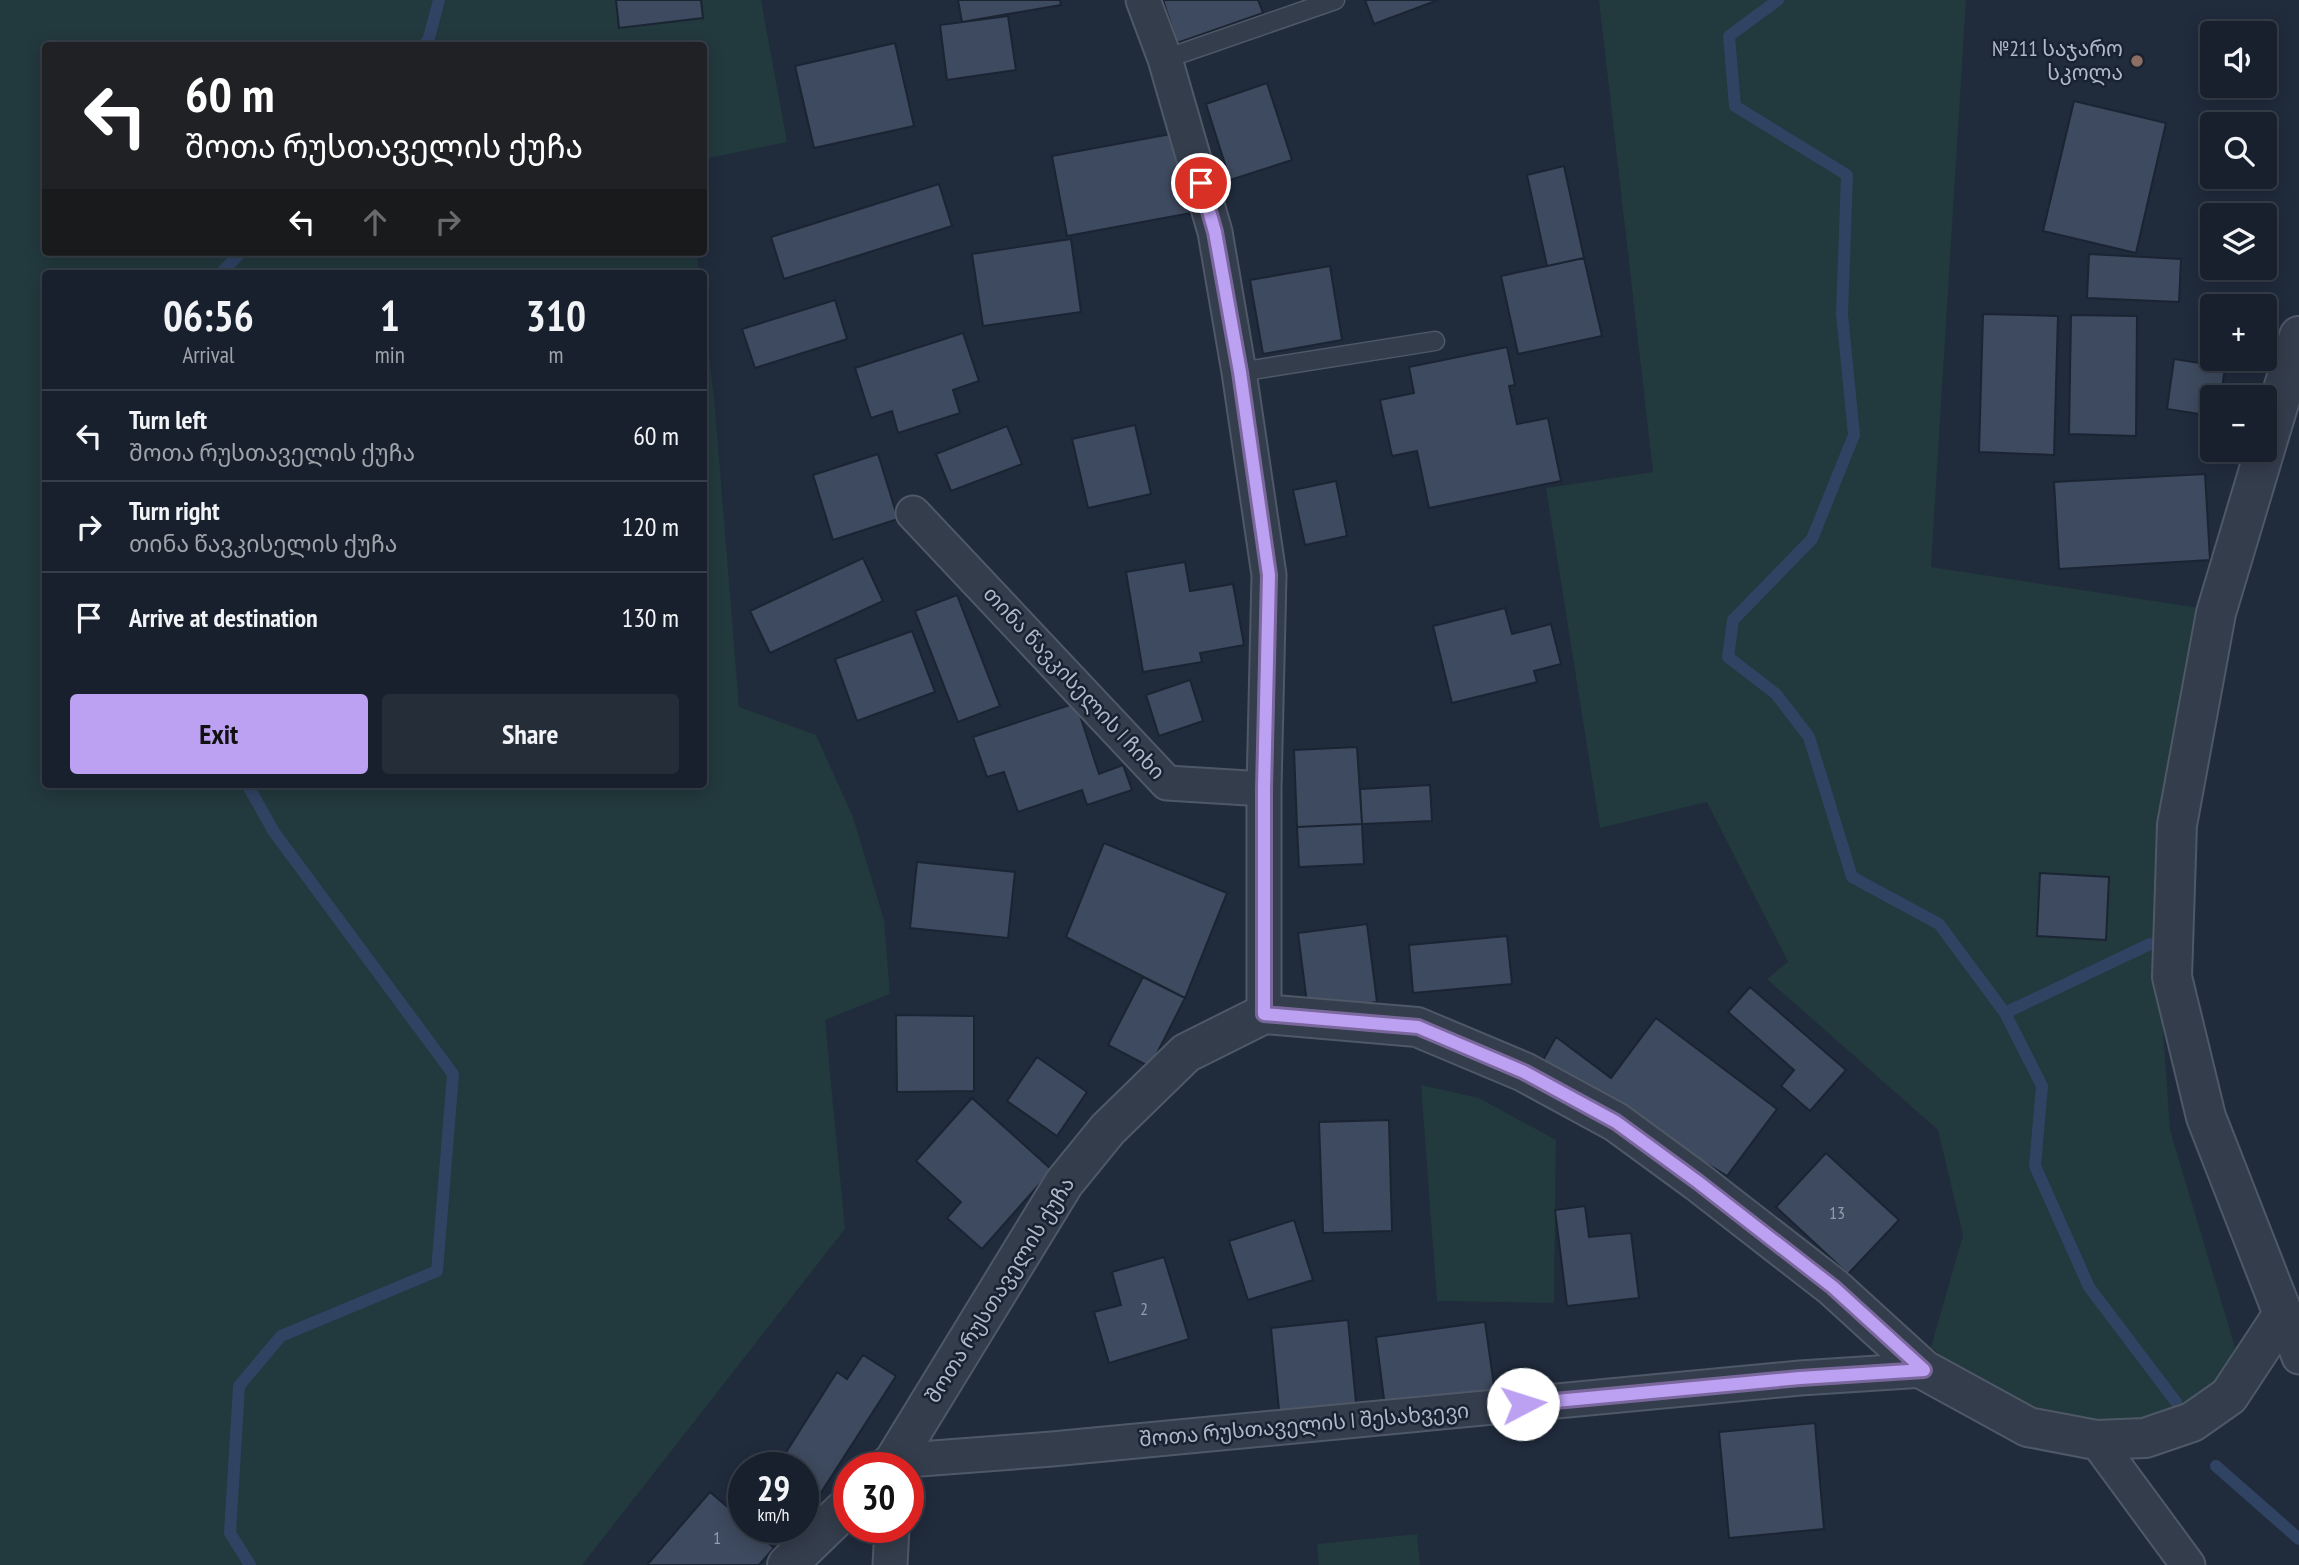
<!DOCTYPE html>
<html lang="en">
<head>
<meta charset="utf-8">
<style>
	:root { --surface:#18202d; --page:#252d39; --text:#f1f3f6; --muted:#9fa3aa; --line:#363e49; --accent:#bca0f2 }
	body { margin:0; font-family:"PT Sans Narrow","Noto Sans Georgian",sans-serif; background:var(--page); color:var(--text); height:100vh; display:flex; flex-direction:column; font-size:26px; white-space:nowrap }
	* { box-sizing:border-box; margin:0 }
	p { font-size:23px; color:var(--muted) }
	.icon { flex:none; width:38px; height:38px; fill:none; stroke:currentColor; stroke-width:2; stroke-linecap:round; stroke-linejoin:round }
	.map { position:relative; flex:1; overflow:hidden }
	.sheet { position:absolute; left:42px; top:270px; width:665px; height:518px; display:flex; flex-direction:column; background:var(--surface); border-radius:7px; box-shadow:0 4px 18px #0003,0 0 0 2px var(--line) }
	.sheet>* { flex:none }
	.guide { position:absolute; left:42px; top:42px; width:665px; height:214px; border-radius:7px; box-shadow:0 4px 18px #0003,0 0 0 2px var(--line); background:#202124; color:#fff; overflow:hidden }
	.tools { position:absolute; left:2200px; top:21px; display:grid; gap:14px }
	.tools a { display:grid; place-items:center; width:77px; height:77px; border-radius:7px; background:var(--surface); box-shadow:0 4px 18px #0003,0 0 0 2px var(--line); font-size:35px }
	.speed { position:absolute; left:728px; top:1452px; display:flex; gap:14px; font-size:35px; font-weight:700; text-align:center }
	.speed>* { display:grid; place-content:center; width:91px; height:91px; border-radius:50%; background:var(--surface); box-shadow:0 4px 18px #0003,0 0 0 2px var(--line); line-height:1 }
	.speed small { font-size:18px; font-weight:400 }
	.speed .limit { border:10px solid #d22; background:#fff; color:#111 }
	.pin { position:absolute; display:grid; place-items:center; width:60px; height:60px; color:#fff; margin:-30px; border:4px solid #fff; border-radius:50%; box-shadow:0 2px 7px #0007 }
	.me { position:absolute; width:77px; margin:-38px; rotate:85deg; stroke-linejoin:round; filter:drop-shadow(0 0 5px #0008) }
	.turn { display:flex; align-items:center; gap:24px; height:147px; padding:0 28px; font-size:32px }
	.turn .icon { width:91px; height:91px; stroke-width:2.5 }
	.turn b { display:block; font-size:49px; line-height:60px }
	.lanes { display:flex; align-items:center; height:66px; padding:0 28px; background:#0003; justify-content:center; gap:35px; direction:ltr }
	.lanes .off { opacity:.35 }
	.eta { display:flex; justify-content:space-evenly; align-items:center; height:119px; text-align:center }
	.eta b { font-size:42px; font-weight:700; line-height:49px }
	.cta { display:flex; gap:14px; margin-top:auto; padding:14px 28px }
	.cta a { flex:1; height:80px; border-radius:7px; background:var(--accent); color:#111; font-size:28px; font-weight:700; line-height:80px; text-align:center }
	.cta a+a { background:var(--page); color:var(--text) }
	ul { padding:0; list-style:none }
	li { display:flex; align-items:center; gap:21px; height:91px; padding:0 28px; border-top:2px solid var(--line) }
	li div { flex:1 }
	li b { display:block; font-size:26px }
	li em { font-style:normal }
	.map>svg:first-child { display:block }
</style>
</head>
<body>
<div class="map">
<svg width="2299" height="1565" viewBox="0 0 2299 1565">
	<rect width="100%" height="100%" fill="#202b3c"/>
	<path fill="#22393d" d="M0,0H761L787,142L704,159V46H46V252H697L699,273H46V784H704V310L715,408L739,707L816,735L853,817L884,920L890,994L825,1020L845,1229L582,1565H0Z
		M1599,0H1966L1931,567L2200,608L2159,972L2170,1130L2235,1347L2213,1396L2158,1431L2088,1430L1979,1387L1931,1347L1963,1235L1938,1130L1767,979L1788,962L1707,802L1600,828L1546,488L1653,472Z
		M1421,1085L1479,1098L1556,1140L1554,1303L1437,1301Z
		M1417,1534L1420,1565H1319L1317,1544Z"/>
	<g fill="none" stroke-linecap="round" stroke-linejoin="round">
		<path stroke="#304363" stroke-width="12" d="M1778,0L1729,36L1735,106L1847,175L1842,314L1854,435L1812,539L1733,620L1728,657L1776,694L1809,737L1852,877L1939,924L2005,1013L2042,1086L2035,1166L2089,1287L2176,1402
			M424,46L429,38L439,0
			M221,273L241,252
			M247,784L274,832L453,1074L437,1271L281,1336L239,1386L230,1533L250,1565
			M2005,1013L2150,944
			M2216,1466L2299,1539"/>
	</g>
	<path fill="#3e4a5f" stroke="#1b2433" stroke-width="2" d="M616,0H701L703,18L619,28Z
		M958,0H1060L1061,5L962,22Z
		M1163,0H1258L1263,13L1177,43Z
		M1365,0H1438L1374,24Z
		M1008,16L1016,70L947,80L940,25Z
		M895,43L914,126L814,148L795,66Z
		M1267,83L1292,160L1230,180L1206,104Z
		M2074,101L2166,123L2136,253L2043,231Z
		M1176,133L1191,213L1067,236L1052,156Z
		M1564,166L1584,258L1547,266L1527,175Z
		M939,184L952,226L784,279L771,237Z
		M1071,239L1081,312L983,326L972,254Z
		M2089,254L2181,259L2179,302L2087,298Z
		M1584,258L1602,336L1518,354L1501,276Z
		M1330,266L1342,340L1263,354L1250,280Z
		M835,300L847,339L755,368L742,329Z
		M1983,314L2058,316L2054,455L1979,452Z
		M2071,315L2137,316L2136,436L2069,434Z
		M963,333L979,381L953,390L960,413L898,433L892,411L871,418L855,368Z
		M1507,347L1515,385L1509,386L1517,424L1548,418L1561,481L1429,508L1417,451L1392,456L1380,400L1414,393L1409,367Z
		M2174,359L2225,367L2221,397H2212V416L2167,409Z
		M1135,425L1151,494L1088,508L1072,439Z
		M1007,426L1022,464L951,491L936,454Z
		M878,454L898,519L833,540L813,475Z
		M2205,474L2210,560L2059,569L2054,482Z
		M1336,481L1347,536L1305,545L1293,490Z
		M863,558L883,601L770,653L750,611Z
		M1185,562L1190,591L1233,584L1244,645L1200,653L1202,662L1143,672L1126,572Z
		M957,595L1000,706L958,722L915,611Z
		M1505,608L1512,634L1551,624L1561,664L1534,671L1537,682L1452,703L1433,626Z
		M912,631L935,692L857,721L835,659Z
		M1190,680L1203,721L1159,736L1146,695Z
		M1076,703L1099,774L1123,765L1132,790L1087,805L1082,790L1018,812L1004,772L987,777L973,737Z
		M1357,747L1362,824L1297,827L1294,750Z
		M1430,785L1432,821L1362,824L1360,789Z
		M1362,824L1364,864L1299,867L1297,827Z
		M1104,843L1227,893L1185,998L1066,937Z
		M917,862L1015,872L1008,938L910,928Z
		M2040,873L2109,877L2106,940L2037,936Z
		M1367,924L1377,1002L1308,1011L1298,933Z
		M1507,936L1512,984L1413,993L1409,945Z
		M1143,977L1185,998L1150,1067L1108,1045Z
		M1750,987L1846,1070L1810,1111L1781,1086L1794,1070L1728,1012Z
		M896,1015L974,1016V1091L897,1092Z
		M1656,1018L1777,1109L1727,1176L1542,1062L1556,1037L1611,1078Z
		M1037,1057L1087,1092L1057,1136L1007,1101Z
		M972,1098L1052,1170L982,1249L947,1218L961,1202L916,1161Z
		M1389,1120L1392,1231L1323,1233L1319,1122Z
		M1826,1153L1899,1220L1848,1274L1776,1207Z
		M1585,1206L1589,1237L1631,1233L1639,1298L1567,1306L1555,1210Z
		M1294,1220L1313,1280L1248,1300L1229,1241Z
		M1164,1257L1189,1339L1109,1363L1094,1312L1121,1305L1112,1272Z
		M1348,1320L1357,1413L1280,1420L1271,1328Z
		M1485,1322L1495,1393L1385,1407L1376,1337Z
		M863,1355L896,1376L813,1505L803,1498V1468H776L837,1372L847,1379Z
		M1815,1423L1824,1529L1729,1538L1719,1432Z
		M710,1492L744,1521V1528H751L774,1548L759,1565H647Z"/>
	<g fill="none" stroke-linecap="round" stroke-linejoin="round">
		<defs>
			<path id="service" d="M1165,59L1335,0
				M1239,372L1435,341"/>
			<path id="minor" d="M1143,0L1165,59L1215,232L1239,372L1269,575L1264,789V1014
				M913,513L1167,783L1264,789
				M2283,1314L2299,1357
				M2096,1440L2188,1565
				M894,1468V1461L1052,1449L1800,1378L1924,1370
				M890,1565L892,1528"/>
			<path id="tertiary" d="M886,1468L894,1461L1064,1183L1108,1129L1186,1053L1264,1014L1417,1027L1524,1072L1616,1122L1698,1182L1833,1287L1924,1370L2028,1427L2096,1440L2145,1438L2192,1422L2229,1396L2283,1314L2206,1117L2172,977L2177,825L2216,613L2299,336
				M787,1565L849,1505"/>
		</defs>
		<use href="#service" stroke="#4f5867" stroke-width="21"/>
		<use href="#minor" stroke="#4f5867" stroke-width="37"/>
		<use href="#tertiary" stroke="#4f5867" stroke-width="42"/>
		<use href="#service" stroke="#343d4c" stroke-width="18"/>
		<use href="#minor" stroke="#343d4c" stroke-width="33"/>
		<use href="#tertiary" stroke="#343d4c" stroke-width="38"/>
	</g>
	<g fill="none" stroke-linecap="round" stroke-linejoin="round">
		<defs>
			<path id="route" d="M1201,183L1215,232L1240,372L1269,575L1264,789V1014L1418,1027L1524,1072L1616,1122L1698,1182L1833,1287L1924,1370L1800,1378L1523,1404"/>
		</defs>
		<use href="#route" stroke="#7a689d" stroke-width="18"/>
		<use href="#route" stroke="#bca0f2" stroke-width="12"/>
	</g>
	<circle fill="#8d6e63" stroke="#192231" stroke-width="2.5" cx="2137" cy="61" r="7"/>
	<g text-anchor="middle" stroke-width="5" stroke-linejoin="round" paint-order="stroke">
		<g font-size="18" fill="#939cae">
			<text x="1837" y="1219">13</text>
			<text x="1144" y="1315">2</text>
			<text x="717" y="1544">1</text>
		</g>
		<g font-size="21" fill="#afb8c8" stroke="#192231" text-anchor="end">
			<text x="2123" y="56">№211 საჯარო<tspan x="2123" dy="24">სკოლა</tspan></text>
		</g>
		<g font-size="21" fill="#afb8c8" stroke="#192231">
			<text transform="translate(1074 683) rotate(47)" y="7">თინა წავკისელის I ჩიხი</text>
			<text transform="translate(1000 1290) rotate(-58)" y="7">შოთა რუსთაველის ქუჩა</text>
			<text transform="translate(1304 1425) rotate(-5)" y="7">შოთა რუსთაველის I შესახვევი</text>
		</g>
	</g>
</svg>
<div class="tools">
<a><svg class="icon" aria-label="sound" viewBox="0 0 24 24"><path d="M4 9h4l5-4v14l-5-4H4zM17 9q2 3 0 6"/></svg></a>
<a><svg class="icon" aria-label="search" viewBox="0 0 24 24"><circle cx="10" cy="10" r="6"/><path d="M15 15l6 6"/></svg></a>
<a><svg class="icon" aria-label="layers" viewBox="0 0 24 24"><path d="M12 4l9 5-9 5-9-5zM3 14l9 5 9-5"/></svg></a>
<a>+</a>
<a>−</a>
</div>
<div class="speed"><div>29<small>km/h</small></div><div class="limit">30</div></div>
<div class="pin" style="left:1201px;top:183px;background:#d93025"><svg class="icon" aria-label="arrive" viewBox="0 0 24 24"><path d="M6 21V4h12l-3 4 3 4H6"/></svg></div>
<svg class="me" style="left:1523px;top:1404px" viewBox="-20 -20 40 40"><circle r="19" fill="#fff"/><path d="M0-13L10 11 0 6-10 11z" fill="#bca0f2"/></svg>
<div class="guide">
<div class="turn"><svg class="icon" aria-label="left" viewBox="0 0 24 24"><path d="M17 20v-9H6M10 6l-5 5 5 5"/></svg><div><b>60 m</b>შოთა რუსთაველის ქუჩა</div></div>
<div class="lanes"><svg class="icon" aria-label="left" viewBox="0 0 24 24"><path d="M17 20v-9H6M10 6l-5 5 5 5"/></svg><svg class="icon off" aria-label="ahead" viewBox="0 0 24 24"><path d="M12 20V5M6 11l6-6 6 6"/></svg><svg class="icon off" aria-label="right" viewBox="0 0 24 24"><path d="M7 20v-9h11M14 6l5 5-5 5"/></svg></div>
</div>
<section class="sheet">
<div class="eta">
<div><b>06:56</b><p>Arrival</p></div>
<div><b>1</b><p>min</p></div>
<div><b>310</b><p>m</p></div>
</div>
<ul>
<li><svg class="icon" aria-label="left" viewBox="0 0 24 24"><path d="M17 20v-9H6M10 6l-5 5 5 5"/></svg><div><b>Turn left</b><p>შოთა რუსთაველის ქუჩა</p></div><em>60 m</em></li>
<li><svg class="icon" aria-label="right" viewBox="0 0 24 24"><path d="M7 20v-9h11M14 6l5 5-5 5"/></svg><div><b>Turn right</b><p>თინა წავკისელის ქუჩა</p></div><em>120 m</em></li>
<li><svg class="icon" aria-label="arrive" viewBox="0 0 24 24"><path d="M6 21V4h12l-3 4 3 4H6"/></svg><div><b>Arrive at destination</b></div><em>130 m</em></li>
</ul>
<div class="cta"><a>Exit</a><a>Share</a></div>
</section>
</div>
</body>
</html>
